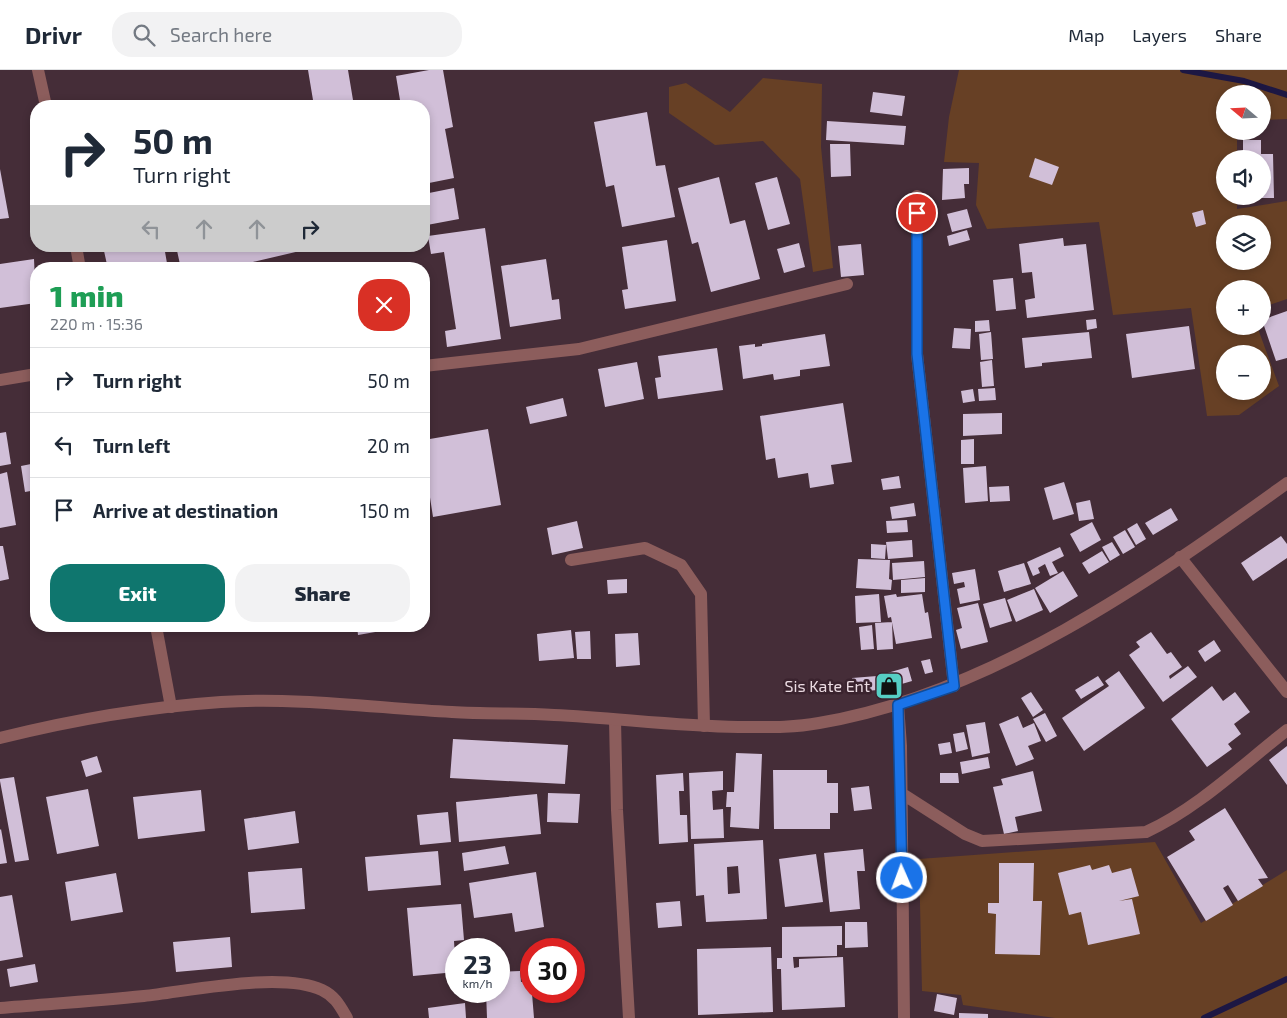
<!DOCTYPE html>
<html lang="en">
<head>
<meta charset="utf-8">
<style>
	:root { --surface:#fff; --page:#f2f2f3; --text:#1f2937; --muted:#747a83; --line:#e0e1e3; --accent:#0f766e }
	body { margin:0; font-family:"Exo 2",sans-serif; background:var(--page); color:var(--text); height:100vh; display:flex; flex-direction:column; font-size:19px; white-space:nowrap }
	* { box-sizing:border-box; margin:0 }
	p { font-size:16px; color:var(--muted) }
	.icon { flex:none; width:28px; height:28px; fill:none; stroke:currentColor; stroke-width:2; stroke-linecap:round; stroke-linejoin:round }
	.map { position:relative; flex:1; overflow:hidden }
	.sheet { position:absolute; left:30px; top:192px; width:400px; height:370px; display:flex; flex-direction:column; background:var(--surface); border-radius:20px; box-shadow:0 2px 8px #0003 }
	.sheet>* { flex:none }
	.guide { position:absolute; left:30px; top:30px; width:400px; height:152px; border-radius:20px; box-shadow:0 2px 8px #0003; background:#fff; color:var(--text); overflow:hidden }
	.needle { width:32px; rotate:289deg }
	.controls { position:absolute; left:1216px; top:15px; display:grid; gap:10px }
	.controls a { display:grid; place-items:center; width:55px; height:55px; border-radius:50%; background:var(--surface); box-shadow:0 2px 8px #0003; font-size:25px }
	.speed { position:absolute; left:445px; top:868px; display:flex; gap:10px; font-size:25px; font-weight:700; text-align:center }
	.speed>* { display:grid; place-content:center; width:65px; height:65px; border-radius:50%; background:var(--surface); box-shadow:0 2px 8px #0003; line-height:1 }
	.speed small { font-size:12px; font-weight:400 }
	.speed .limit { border:8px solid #d22; background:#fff; color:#111 }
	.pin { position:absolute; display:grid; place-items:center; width:42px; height:42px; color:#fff; margin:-21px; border:2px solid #fff; border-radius:50%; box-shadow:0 1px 5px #0007 }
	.me { position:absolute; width:55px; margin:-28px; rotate:358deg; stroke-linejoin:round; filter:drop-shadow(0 0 4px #0008) }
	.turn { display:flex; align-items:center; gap:18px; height:105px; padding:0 20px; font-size:22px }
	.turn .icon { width:65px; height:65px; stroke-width:2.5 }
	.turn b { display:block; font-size:35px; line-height:42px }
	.lanes { display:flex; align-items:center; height:48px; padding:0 20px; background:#0003; justify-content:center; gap:25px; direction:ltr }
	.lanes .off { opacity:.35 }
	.round { display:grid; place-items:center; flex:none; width:52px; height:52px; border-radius:20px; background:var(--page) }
	.head { display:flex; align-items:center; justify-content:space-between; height:85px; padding:0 20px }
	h1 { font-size:30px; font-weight:800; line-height:38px; color:#1e9e55 }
	.cta { display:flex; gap:10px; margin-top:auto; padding:10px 20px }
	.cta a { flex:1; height:58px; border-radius:20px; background:var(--accent); color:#fff; font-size:20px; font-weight:800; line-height:58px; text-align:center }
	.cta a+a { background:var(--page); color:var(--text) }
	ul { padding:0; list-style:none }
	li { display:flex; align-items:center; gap:15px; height:65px; padding:0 20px; border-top:1px solid var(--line) }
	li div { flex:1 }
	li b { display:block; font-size:19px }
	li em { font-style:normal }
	header { display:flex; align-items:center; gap:30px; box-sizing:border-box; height:70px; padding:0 25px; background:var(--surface); border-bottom:1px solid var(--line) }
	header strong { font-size:24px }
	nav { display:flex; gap:28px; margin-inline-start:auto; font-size:18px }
	.search { width:350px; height:45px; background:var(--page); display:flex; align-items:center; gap:12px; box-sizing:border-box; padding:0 18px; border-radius:20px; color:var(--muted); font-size:19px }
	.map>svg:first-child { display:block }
</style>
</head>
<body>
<header>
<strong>Drivr</strong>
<div class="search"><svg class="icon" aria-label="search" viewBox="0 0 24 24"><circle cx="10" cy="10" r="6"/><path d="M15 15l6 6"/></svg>Search here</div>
<nav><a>Map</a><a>Layers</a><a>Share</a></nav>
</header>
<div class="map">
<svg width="1287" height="948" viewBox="0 0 1287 948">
	<rect width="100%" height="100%" fill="#452d38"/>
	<path fill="#674025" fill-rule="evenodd" d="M959,0H1287V49L1263,50L1262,24H1225V61H1240L1237,67V89H1225V126H1237V139L1287,131V229L1263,237L1262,219H1225V256H1257L1279,316L1239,345L1207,346L1191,238L1113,245L1099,152L987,159L976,135L979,93L944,92L949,47ZM1225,154H1262V191H1225ZM1225,284H1262V321H1225Z
		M763,8L822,14L821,77L833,198L813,202L800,109L763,71L715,75L669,43V17L686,13L730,42Z
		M1155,772L1201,853L1287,800V948H1055L963,935L961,925L922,921L919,789Z"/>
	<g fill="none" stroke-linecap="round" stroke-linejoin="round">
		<path stroke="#1d1743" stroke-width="6" d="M1183,0L1244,11L1287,25
			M1204,948L1287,909"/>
	</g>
	<path fill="#d1bfd8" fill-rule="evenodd" d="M308,0H348L354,36H314Z
		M429,0H443L453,57L445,59L454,108L424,114V36H401L396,6Z
		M873,22L905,26L902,46L870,42Z
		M647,42L656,96L665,95L675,147L622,157L614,115L606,117L594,52Z
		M827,51L906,56L904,75L826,70Z
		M1243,70H1261V84H1273L1274,128H1262V89H1243Z
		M830,74H850L851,106L831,107Z
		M1035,88L1059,97L1052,115L1029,107Z
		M969,98V114H964L965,128L942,130L943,99Z
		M0,99L9,148L0,149Z
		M719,107L730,154L745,150L760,209L711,222L698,172L692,174L678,118Z
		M777,107L790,154L768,160L755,113Z
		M454,118L459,149L427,155L424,124Z
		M1244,126H1257V128H1244Z
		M967,139L972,157L952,162L947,144Z
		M1203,140L1206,154L1196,157L1192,143Z
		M485,158L501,269L447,277L445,261L456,259L444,182L431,184L428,166Z
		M967,160L970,170L949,176L947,166Z
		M1063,168L1064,176L1086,174L1094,240L1027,248L1025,230L1035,228L1032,202L1022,203L1019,174Z
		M667,170L676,231L625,239L622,220L628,219L622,177Z
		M799,173L805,197L784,203L777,179Z
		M861,174L864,205L841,207L838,176Z
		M126,176H164L168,199H108L104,181Z
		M176,176H317V177L223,199H181Z
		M34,189L36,233L0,238V194Z
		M546,189L552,230L559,229L561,249L510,257L501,196Z
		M1013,208L1016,239L996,241L993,210Z
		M1287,241V288L1276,291L1262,250Z
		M1096,249L1097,258L1087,260L1086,250Z
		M989,250L990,261L975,262V251Z
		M1189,256L1195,299L1132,308L1126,264Z
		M954,258L971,259L970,279L952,278Z
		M991,262L993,289L981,290L979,264Z
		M1089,262L1092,288L1042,293V296L1025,298L1022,268Z
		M825,264L830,296L800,300V306L774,310L773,304L743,309L739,276L755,274V277L762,276V274Z
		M717,278L723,320L658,329L655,308L661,307L658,286Z
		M992,290L994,316L982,317L980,292Z
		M637,292L644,329L605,337L598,299Z
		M995,318L996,330L979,331L978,319Z
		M973,319L975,331L963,333L961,321Z
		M563,328L567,346L530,354L526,337Z
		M843,333L852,392L831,395L834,414L810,418L808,403L778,408L775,388L766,390L760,346Z
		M1002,343V364L963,366V344Z
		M488,359L501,435L433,447L424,388V370Z
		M6,362L11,394L0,396V363Z
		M974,369V394H961V370Z
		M36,393V420L25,422L21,396Z
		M986,396L988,431L965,433L963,398Z
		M7,402L16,455L0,458V404Z
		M899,406L901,418L883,420L881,409Z
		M1064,412L1074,444L1053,450L1044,418Z
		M1009,416L1010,431L990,432L989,417Z
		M1090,430L1094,449L1079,451L1076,433Z
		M914,433L916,446L892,449L890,437Z
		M1171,438L1178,450L1153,465L1145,453Z
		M907,450L908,462L887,463L886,451Z
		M577,451L583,478L552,485L547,458Z
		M1092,452L1101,470L1080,482L1070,464Z
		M1137,453L1146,469L1136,475L1127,459Z
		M1125,460L1135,477L1123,484L1113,467Z
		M1281,466L1287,474V488L1253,511L1241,493Z
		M912,470L913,487L888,489L886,472Z
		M1112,472L1120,485L1110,491L1102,477Z
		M871,474L886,475L885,489L871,488Z
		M0,476H3L9,509L0,511Z
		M1060,477L1064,486L1052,492L1058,503L1050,506L1045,494L1038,498L1040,503L1033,506L1027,492Z
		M1102,481L1109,492L1089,504L1082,493Z
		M858,489L890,490L889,509L892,510L891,520L856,518Z
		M924,491L925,507L893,510L892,493Z
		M1024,493L1031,514L1004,522L998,501Z
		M975,499L980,530L960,534L957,519L965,517L964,512L954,514L952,503Z
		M1063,501L1078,526L1050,543L1035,518Z
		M925,508V522L901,523V510Z
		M627,509V523L608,524L607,510Z
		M1034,519L1043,540L1016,552L1007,530Z
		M879,524L881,552L856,553L855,526Z
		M896,524L897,527L922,524L925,543L928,542L932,568L896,574L891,547L888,548L884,526Z
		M1005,528L1012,551L990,558L983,534Z
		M978,533L988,572L961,579L956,560L962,558L957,538Z
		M892,552L893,579L877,580L875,553Z
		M872,555L874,579L861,580L859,557Z
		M357,556H404V557L358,565Z
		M571,560L574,588L539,591L537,564Z
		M590,561L591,589H577L575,562Z
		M1151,562L1167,584L1171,582L1182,597L1169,606L1170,609L1188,596L1197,607L1163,632L1129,585L1140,577L1136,572Z
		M638,563L640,595L616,597L615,564Z
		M1214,570L1221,581L1205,592L1198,581Z
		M930,589L933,602L925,604L921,591Z
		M908,597L912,611L881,620L877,606Z
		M1119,601L1145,638L1084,681L1062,648L1109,616L1105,611Z
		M877,606L878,620L853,622L852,608Z
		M1098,606L1104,615L1081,629L1075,620Z
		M1212,616L1223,631L1235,622L1250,642L1234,654L1241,664L1228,674L1232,679L1207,697L1171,649Z
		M1031,622L1043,640L1033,647L1021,628Z
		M1045,643L1057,666L1046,672L1033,649Z
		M1018,646L1023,658L1034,653L1041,671L1028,676L1034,689L1016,696L999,654Z
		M985,652L990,683L972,687L966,655Z
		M964,662L968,679L956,682L953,664Z
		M453,669L568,675L565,714L450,708Z
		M950,672L952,683L940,685L938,674Z
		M1287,676V715L1269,690Z
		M736,683L762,684L759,759L730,757L731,737H726L727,722H734Z
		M97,686L102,702L86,707L81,691Z
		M988,687L990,698L962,704L960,692Z
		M773,700H827V713H838V743H830V759H774Z
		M723,701V720L712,721L713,740L723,739L724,768L691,769L689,703Z
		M1033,701L1042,741L1015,747L1018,761L1004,764L993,717L1003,715L1001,709Z
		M683,703L684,721H679L680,745H687L688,772L659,774L656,705Z
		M940,703H958L959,713H940Z
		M14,707L29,790L15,792L0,711V709Z
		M869,716L872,739L854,741L851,718Z
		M88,719L99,776L57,784L46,727Z
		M201,720L205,761L138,769L133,727Z
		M548,723L580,724L578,753L547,752Z
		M537,724L541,764L459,772L456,732Z
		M1225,738L1268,808L1258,809L1263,816L1238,831L1228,815L1223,818L1233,835L1206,851L1167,787L1195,770L1189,761Z
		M295,741L299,773L248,780L244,749Z
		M448,742L451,772L420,775L417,745Z
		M1,759L7,793L0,794V760Z
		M763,770L767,849L706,852L704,825L696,826L694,774ZM738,796L740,823L728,824L727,797Z
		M505,776L509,794L464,801L462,783Z
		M863,779L865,801H857L860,839L830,842L824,783Z
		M438,781L441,815L368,821L365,787Z
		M816,784L823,832L785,837L779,789Z
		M999,793H1034L1033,831H1042L1040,885L995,884L996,844L988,843V833H999Z
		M1090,795L1092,800L1109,795L1112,803L1131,798L1139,826L1119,831L1132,829L1140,864L1088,875L1081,842L1069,845L1058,803Z
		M302,798L305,839L251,843L248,802Z
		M536,802L544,857L515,862L512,843L474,848L469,813Z
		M116,803L123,842L71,851L65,812Z
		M12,825L23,887L0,891V827Z
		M680,831L682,856L658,858L656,833Z
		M461,834L464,870L454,871L456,902L413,906L407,838Z
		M845,852H867L868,877L845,878Z
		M842,856V875H837V886L793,887L794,898L799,897V889L843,887L845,937L782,940L781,899H777V888H782V857Z
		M230,867L232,897L176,902L173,872Z
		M771,877L773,942L698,945L697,879Z
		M35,894L38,912L10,917L7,899Z
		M520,901L521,912L531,911L534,948H487L486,921H499V902Z
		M937,924L957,928L954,945L934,941Z
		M465,933L466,948H429L428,938Z
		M959,943L988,944V948H959Z"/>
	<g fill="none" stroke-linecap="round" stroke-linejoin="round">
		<path stroke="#8c5d5c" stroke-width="12" d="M38,0L46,36
			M917,126V284L954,616
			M76,176L80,199
			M424,296L579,279L847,214
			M0,310L36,304
			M1180,487L1287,622
			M571,490L645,478L681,495L701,524L704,656
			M156,556L171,637
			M898,635L901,676L904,948
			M615,650L617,740L629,948
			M901,723L965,764L982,771L1146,762C1198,738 1242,695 1287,660
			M0,938C48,934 96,931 144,926C190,921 281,901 322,920C335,926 340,936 347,948"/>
		<path stroke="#8c5d5c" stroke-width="12" d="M0,668C72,650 148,637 221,632C299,627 376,638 452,642C486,644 520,643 554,645C616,648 676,656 738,657C765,657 792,658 819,653C988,625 1150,512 1287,413"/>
	</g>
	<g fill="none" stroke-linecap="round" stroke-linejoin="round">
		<defs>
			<path id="route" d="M902,808L898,635L954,616L917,284V143"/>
		</defs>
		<use href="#route" stroke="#114b97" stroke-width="12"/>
		<use href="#route" stroke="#1a73e8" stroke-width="9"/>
	</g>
	<defs>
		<symbol id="shop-square" viewBox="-11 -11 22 22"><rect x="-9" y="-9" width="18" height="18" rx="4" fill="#56cec4" stroke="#3a232e"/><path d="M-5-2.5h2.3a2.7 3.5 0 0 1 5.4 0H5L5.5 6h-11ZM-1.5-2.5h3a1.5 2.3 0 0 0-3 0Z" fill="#111"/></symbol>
	</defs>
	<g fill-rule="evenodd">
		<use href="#shop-square" x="873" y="600" width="32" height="32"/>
	</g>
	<g text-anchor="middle" stroke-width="5" stroke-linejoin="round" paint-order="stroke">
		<g font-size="16" fill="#ebdbe2" stroke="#3a232e" text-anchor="end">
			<text x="870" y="622">Sis Kate Ent</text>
		</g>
	</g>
</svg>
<div class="controls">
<a><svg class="needle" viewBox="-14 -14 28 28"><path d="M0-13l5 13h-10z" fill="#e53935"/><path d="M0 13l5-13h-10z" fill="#747a83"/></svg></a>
<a><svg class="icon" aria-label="sound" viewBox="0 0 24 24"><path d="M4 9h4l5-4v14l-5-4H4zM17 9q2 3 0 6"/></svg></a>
<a><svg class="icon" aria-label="layers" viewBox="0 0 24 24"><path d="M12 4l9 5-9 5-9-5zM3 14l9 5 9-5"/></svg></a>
<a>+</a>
<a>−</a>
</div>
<div class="speed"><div>23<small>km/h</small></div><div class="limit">30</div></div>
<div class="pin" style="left:917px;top:143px;background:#d93025"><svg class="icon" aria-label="arrive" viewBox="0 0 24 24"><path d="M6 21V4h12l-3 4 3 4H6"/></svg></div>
<svg class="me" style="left:902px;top:808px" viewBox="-20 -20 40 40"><circle r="17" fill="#1a73e8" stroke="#fff" stroke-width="3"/><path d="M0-11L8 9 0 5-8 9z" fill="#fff"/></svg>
<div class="guide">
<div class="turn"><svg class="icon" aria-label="right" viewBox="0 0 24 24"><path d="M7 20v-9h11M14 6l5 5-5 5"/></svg><div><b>50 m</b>Turn right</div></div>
<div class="lanes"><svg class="icon off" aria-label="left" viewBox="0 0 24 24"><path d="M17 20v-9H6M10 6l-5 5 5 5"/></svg><svg class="icon off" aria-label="ahead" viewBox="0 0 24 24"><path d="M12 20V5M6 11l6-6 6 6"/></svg><svg class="icon off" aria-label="ahead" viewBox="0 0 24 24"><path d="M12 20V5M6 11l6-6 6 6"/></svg><svg class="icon" aria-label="right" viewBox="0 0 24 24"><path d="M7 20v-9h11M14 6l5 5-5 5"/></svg></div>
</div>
<section class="sheet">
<div class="head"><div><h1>1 min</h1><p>220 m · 15:36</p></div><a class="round" style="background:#d93025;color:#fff"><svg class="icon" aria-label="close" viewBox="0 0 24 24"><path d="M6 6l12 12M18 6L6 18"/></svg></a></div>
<ul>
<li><svg class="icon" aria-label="right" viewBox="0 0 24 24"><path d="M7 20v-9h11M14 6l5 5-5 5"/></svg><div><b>Turn right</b></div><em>50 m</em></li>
<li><svg class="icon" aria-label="left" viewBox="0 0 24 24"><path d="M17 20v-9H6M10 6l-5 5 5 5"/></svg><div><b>Turn left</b></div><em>20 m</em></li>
<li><svg class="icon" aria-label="arrive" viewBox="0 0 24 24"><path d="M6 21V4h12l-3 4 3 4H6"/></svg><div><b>Arrive at destination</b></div><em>150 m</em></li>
</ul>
<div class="cta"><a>Exit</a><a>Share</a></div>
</section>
</div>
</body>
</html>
